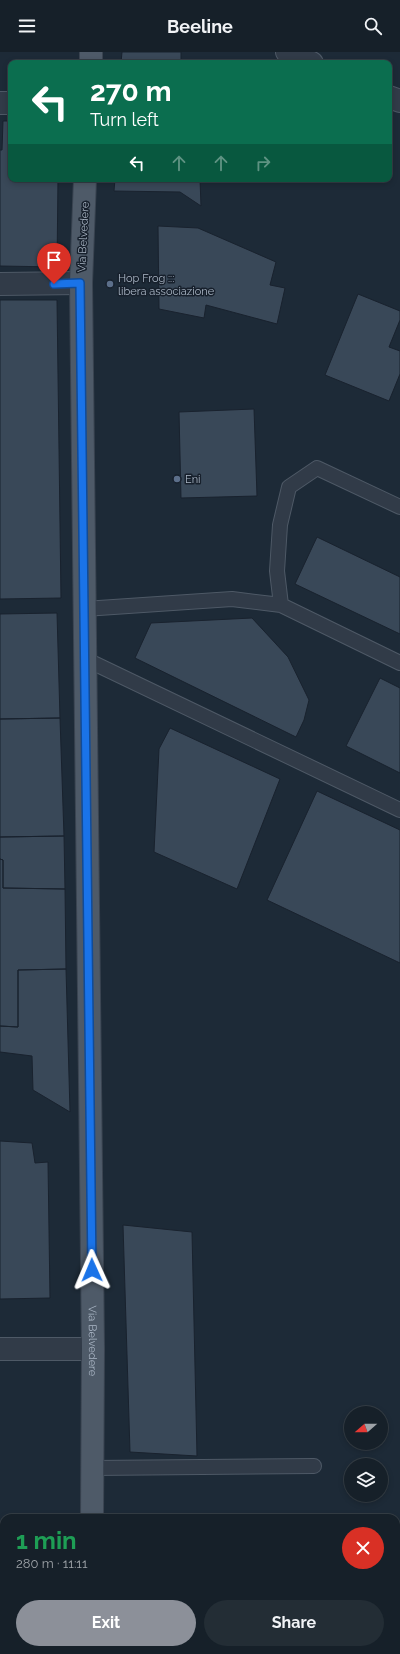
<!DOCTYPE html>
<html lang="en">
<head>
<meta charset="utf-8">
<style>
	:root { --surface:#162029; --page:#232d35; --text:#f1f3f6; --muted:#9ea3a8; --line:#353e46; --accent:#8c9099 }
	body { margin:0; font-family:Raleway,sans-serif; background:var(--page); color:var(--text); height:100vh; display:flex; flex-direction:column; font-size:15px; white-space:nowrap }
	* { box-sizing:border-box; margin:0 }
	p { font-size:13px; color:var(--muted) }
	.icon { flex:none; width:22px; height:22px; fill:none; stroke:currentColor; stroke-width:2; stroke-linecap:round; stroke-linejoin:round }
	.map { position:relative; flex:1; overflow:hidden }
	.drawer { position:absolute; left:0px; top:1462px; width:400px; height:140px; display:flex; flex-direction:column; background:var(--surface); border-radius:12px 12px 0 0; box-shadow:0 2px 6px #0003,0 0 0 1px var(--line) }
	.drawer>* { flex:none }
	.guide { position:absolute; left:8px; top:8px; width:384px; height:122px; border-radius:8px; box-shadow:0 2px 6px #0003,0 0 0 1px var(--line); background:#0b6e4f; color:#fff; overflow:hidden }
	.needle { width:26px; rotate:250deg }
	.tools { position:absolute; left:344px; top:1354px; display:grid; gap:8px }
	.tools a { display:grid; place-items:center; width:44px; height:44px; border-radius:50%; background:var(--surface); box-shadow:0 2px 6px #0003,0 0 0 1px var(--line); font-size:20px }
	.pin { position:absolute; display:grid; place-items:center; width:34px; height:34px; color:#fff; margin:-41px -17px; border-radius:50% 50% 50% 0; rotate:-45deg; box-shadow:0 0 4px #0007 }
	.pin .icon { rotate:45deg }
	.me { position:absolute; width:44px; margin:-22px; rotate:359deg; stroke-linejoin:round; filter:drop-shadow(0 0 3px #0008) }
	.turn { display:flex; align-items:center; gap:14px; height:84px; padding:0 16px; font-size:18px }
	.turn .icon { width:52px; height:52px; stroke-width:2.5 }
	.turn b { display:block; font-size:28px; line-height:34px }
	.lanes { display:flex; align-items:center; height:38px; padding:0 16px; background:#0003; justify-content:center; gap:20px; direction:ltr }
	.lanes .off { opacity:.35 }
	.round { display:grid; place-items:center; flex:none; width:42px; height:42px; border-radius:21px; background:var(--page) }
	.overview { display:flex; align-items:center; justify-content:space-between; height:68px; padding:0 16px }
	h1 { font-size:24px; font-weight:700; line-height:30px; color:#1e9e55 }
	.primary-button { display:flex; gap:8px; margin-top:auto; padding:8px 16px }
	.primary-button a { flex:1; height:46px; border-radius:24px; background:var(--accent); color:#fff; font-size:16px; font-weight:700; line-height:46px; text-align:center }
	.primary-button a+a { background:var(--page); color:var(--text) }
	header { display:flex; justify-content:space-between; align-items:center; height:52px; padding:0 16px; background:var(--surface); font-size:18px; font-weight:700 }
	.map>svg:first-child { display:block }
</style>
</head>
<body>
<header><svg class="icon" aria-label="menu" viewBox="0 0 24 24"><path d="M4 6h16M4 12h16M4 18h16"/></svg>Beeline<svg class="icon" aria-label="search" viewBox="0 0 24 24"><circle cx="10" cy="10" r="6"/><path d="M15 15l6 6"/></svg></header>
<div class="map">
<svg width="400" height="1602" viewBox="0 0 400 1602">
	<rect width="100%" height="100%" fill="#1d2a37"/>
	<path fill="#394858" stroke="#19222e" d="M122,0H181V11H121Z
		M3,69H11V127H58L57,215L0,214V98H2Z
		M115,127H200L201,154L180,140L114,139Z
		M158,174L198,176L276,210L270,233L285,236L277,272L206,253L204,266L159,257Z
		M358,242L400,259V268L389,295L400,299V322L389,349L325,323Z
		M0,248H57L61,546L0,547Z
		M254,357L257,444L181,446L179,360Z
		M317,485L400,525V582L295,532Z
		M57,561L60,666L0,667V562Z
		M252,566L288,605L309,648L304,668L296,685L135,606L151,571Z
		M380,626L400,636V721L346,694Z
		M60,666L64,784L0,785V667Z
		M170,676L280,727L237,837L154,800L159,697Z
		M317,739L400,778V911L267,848Z
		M64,784L65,837L3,836V808L0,807V785Z
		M0,807L3,808V836L65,837L66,917L18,918V975L0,974Z
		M66,917L70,1060L33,1038L32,1004L0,1000V974L18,975V918Z
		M0,1089L32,1091L35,1111L48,1110L50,1246L0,1247Z
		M123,1173L192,1180L197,1404L130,1400Z
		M134,1598H190V1602H134Z"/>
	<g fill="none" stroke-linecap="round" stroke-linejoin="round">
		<defs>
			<path id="lane" d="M400,455L317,416L289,435L280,473L277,519L281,553L400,611
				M84,557L232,547L281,553
				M85,607L400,758
				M93,1416L314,1414"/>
			<path id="street" d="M287,0L312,11
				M389,45L400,49
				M0,51H11
				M0,232L81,231
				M0,1297H93"/>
			<g id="primary">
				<path d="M91,11V0"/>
				<path id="s1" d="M85,127L81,231L93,1297L92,1466"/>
				<path d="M91,1602V1598"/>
			</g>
		</defs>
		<use href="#lane" stroke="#4e5966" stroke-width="16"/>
		<use href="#street" stroke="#4e5966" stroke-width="24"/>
		<use href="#primary" stroke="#3a4451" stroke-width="24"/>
		<use href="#lane" stroke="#313b48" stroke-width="14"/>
		<use href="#street" stroke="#313b48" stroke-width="22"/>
		<use href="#primary" stroke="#4e5a68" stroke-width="22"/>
	</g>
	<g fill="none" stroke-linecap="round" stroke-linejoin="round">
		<defs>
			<path id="route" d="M54,232L80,231L92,1218"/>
		</defs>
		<use href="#route" stroke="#114b97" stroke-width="10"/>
		<use href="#route" stroke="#1a73e8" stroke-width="7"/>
	</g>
	<g fill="#5c6f8a" stroke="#17202c" stroke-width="1.5">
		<circle cx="110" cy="232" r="4"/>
		<circle cx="177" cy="427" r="4"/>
	</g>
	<g text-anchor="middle" stroke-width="3" stroke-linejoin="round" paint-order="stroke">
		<g font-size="11" fill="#aab6c5" stroke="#17202c">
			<text transform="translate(83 185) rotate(-87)" y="4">Via Belvedere</text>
			<text dy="4" stroke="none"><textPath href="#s1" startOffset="1162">Via Belvedere</textPath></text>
		</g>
		<g font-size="11" fill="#aab6c5" stroke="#17202c" text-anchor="start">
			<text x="118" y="230">Hop Frog :::<tspan x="118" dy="13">libera associazione</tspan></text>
			<text x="185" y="431">Eni</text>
		</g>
	</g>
</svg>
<div class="tools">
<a><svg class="needle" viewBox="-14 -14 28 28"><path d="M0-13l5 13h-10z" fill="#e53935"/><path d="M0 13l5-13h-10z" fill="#9ea3a8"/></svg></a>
<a><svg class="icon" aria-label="layers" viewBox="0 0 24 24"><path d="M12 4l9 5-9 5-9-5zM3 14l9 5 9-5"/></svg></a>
</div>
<div class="pin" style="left:54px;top:232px;background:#d93025"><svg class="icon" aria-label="arrive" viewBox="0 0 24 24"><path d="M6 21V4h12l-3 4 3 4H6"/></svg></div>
<svg class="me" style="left:92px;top:1218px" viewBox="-20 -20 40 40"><path d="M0-17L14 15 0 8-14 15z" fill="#1a73e8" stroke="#fff" stroke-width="4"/></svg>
<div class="guide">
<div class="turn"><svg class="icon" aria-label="left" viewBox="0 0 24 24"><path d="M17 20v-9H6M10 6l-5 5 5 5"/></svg><div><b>270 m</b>Turn left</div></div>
<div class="lanes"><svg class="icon" aria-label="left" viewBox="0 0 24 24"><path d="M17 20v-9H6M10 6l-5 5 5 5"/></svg><svg class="icon off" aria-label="ahead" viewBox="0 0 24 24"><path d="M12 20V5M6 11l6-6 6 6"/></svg><svg class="icon off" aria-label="ahead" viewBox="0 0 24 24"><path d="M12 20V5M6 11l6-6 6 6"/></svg><svg class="icon off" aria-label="right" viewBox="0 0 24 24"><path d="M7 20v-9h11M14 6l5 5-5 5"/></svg></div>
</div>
<section class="drawer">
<div class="overview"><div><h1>1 min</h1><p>280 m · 11:11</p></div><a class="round" style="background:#d93025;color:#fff"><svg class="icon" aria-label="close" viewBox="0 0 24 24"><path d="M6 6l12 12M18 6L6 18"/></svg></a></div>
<div class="primary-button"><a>Exit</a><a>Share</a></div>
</section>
</div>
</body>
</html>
